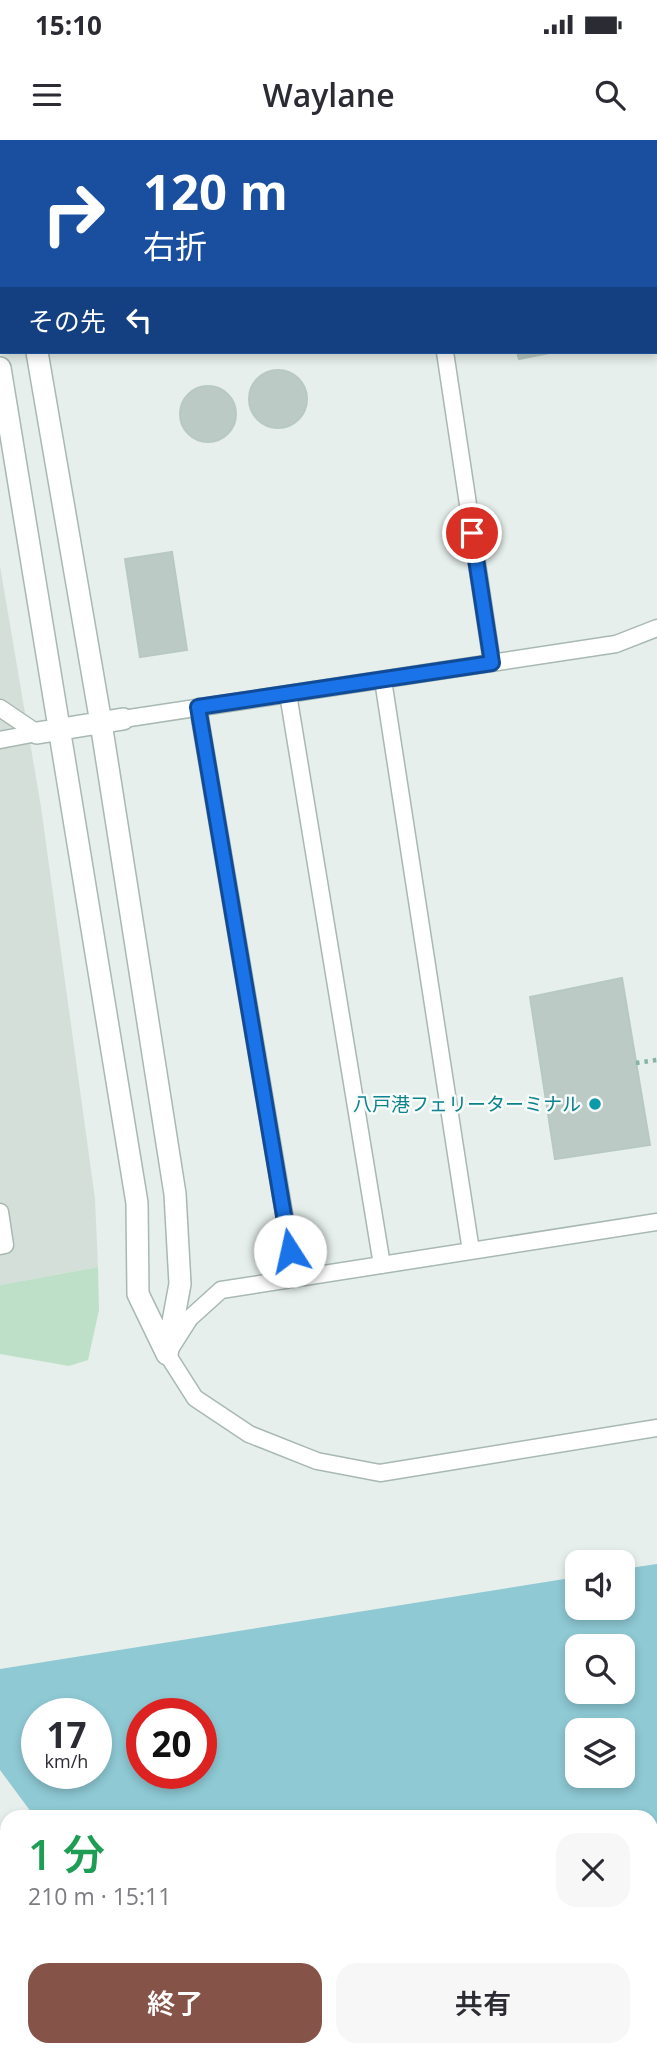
<!DOCTYPE html>
<html lang="ja">
<head>
<meta charset="utf-8">
<style>
	:root { --surface:#fff; --page:#f7f7f7; --text:#2b2b33; --muted:#7c7c81; --accent:#855347 }
	body { margin:0; font-family:"Open Sans","Noto Sans JP",sans-serif; background:var(--page); color:var(--text); height:100vh; display:flex; flex-direction:column; font-size:26px; white-space:nowrap }
	* { box-sizing:border-box; margin:0 }
	p { font-size:23px; color:var(--muted) }
	.icon { flex:none; width:38px; height:38px; fill:none; stroke:currentColor; stroke-width:2; stroke-linecap:round; stroke-linejoin:round }
	.map { position:relative; flex:1; overflow:hidden }
	.drawer { position:absolute; left:0px; top:1670px; width:658px; height:247px; display:flex; flex-direction:column; background:var(--surface); border-radius:21px 21px 0 0; box-shadow:0 4px 10px #0003 }
	.drawer>* { flex:none }
	.top-card { position:absolute; left:0px; top:0px; width:658px; height:214px; box-shadow:0 4px 10px #0003; background:#1a4fa0; color:#fff; overflow:hidden }
	.buttons { position:absolute; left:565px; top:1410px; display:grid; gap:14px }
	.buttons a { display:grid; place-items:center; width:70px; height:70px; border-radius:14px; background:var(--surface); box-shadow:0 4px 10px #0003; font-size:35px }
	.speed { position:absolute; left:21px; top:1558px; display:flex; gap:14px; font-size:35px; font-weight:700; text-align:center }
	.speed>* { display:grid; place-content:center; width:91px; height:91px; border-radius:50%; background:var(--surface); box-shadow:0 4px 10px #0003; line-height:1 }
	.speed small { font-size:18px; font-weight:400 }
	.speed .limit { border:10px solid #d22; background:#fff; color:#111 }
	.pin { position:absolute; display:grid; place-items:center; width:60px; height:60px; color:#fff; margin:-30px; border:4px solid #fff; border-radius:50%; box-shadow:0 2px 7px #0007 }
	.me { position:absolute; width:77px; margin:-38px; rotate:350deg; stroke-linejoin:round; filter:drop-shadow(0 0 5px #0008) }
	.turn { display:flex; align-items:center; gap:24px; height:147px; padding:0 28px; font-size:32px }
	.turn .icon { width:91px; height:91px; stroke-width:2.5 }
	.turn b { display:block; font-size:49px; line-height:60px }
	.then { display:flex; align-items:center; height:66px; padding:0 28px; background:#0003; gap:14px; font-size:26px }
	.round { display:grid; place-items:center; flex:none; width:74px; height:74px; border-radius:21px; background:var(--page) }
	.headline { display:flex; align-items:center; justify-content:space-between; height:119px; padding:0 28px }
	h1 { font-size:42px; font-weight:600; line-height:52px; color:#1e9e55 }
	.button { display:flex; gap:14px; margin-top:auto; padding:14px 28px }
	.button a { flex:1; height:80px; border-radius:21px; background:var(--accent); color:#fff; font-size:28px; font-weight:600; line-height:80px; text-align:center }
	.button a+a { background:var(--page); color:var(--text) }
	.status { display:flex; justify-content:space-between; align-items:center; height:49px; padding:0 35px; background:var(--surface); direction:ltr }
	.status svg { height:19px; fill:currentColor }
	header { display:flex; justify-content:space-between; align-items:center; height:91px; padding:0 28px; background:var(--surface); font-size:32px; font-weight:600 }
	.map>svg:first-child { display:block }
</style>
</head>
<body>
<div class="status"><b>15:10</b><svg viewBox="0 0 49 12"><path d="M0 12V9h3v3zM5 12V6h3v6zM10 12V3h3v9zM15 12V0h3v12zM26 1h20v11H26zM47 4h2v5h-2z"/></svg></div>
<header><svg class="icon" aria-label="menu" viewBox="0 0 24 24"><path d="M4 6h16M4 12h16M4 18h16"/></svg>Waylane<svg class="icon" aria-label="search" viewBox="0 0 24 24"><circle cx="10" cy="10" r="6"/><path d="M15 15l6 6"/></svg></header>
<div class="map">
<svg width="657" height="1915" viewBox="0 0 657 1915">
	<rect width="100%" height="100%" fill="#e6efeb"/>
	<path fill="#d4dfda" d="M0,426L41,667L95,1059L98,1127L0,1145Z"/>
	<path fill="#bfe0c8" d="M98,1127L99,1170L88,1220L69,1226L0,1214V1145Z"/>
	<path fill="#8ec9d4" fill-rule="evenodd" d="M657,1424V1915H0V1529L577,1437L578,1468H623V1429ZM578,1507H623V1552H578ZM37,1573H96V1633H37ZM142,1573H201V1633H142ZM578,1591H623V1636H578ZM7,1676H651V1909H7Z"/>
	<path fill="#e6efeb" d="M0,1630L34,1676H7V1696L0,1687Z
		M141,1909H178L180,1915H144Z"/>
	<path fill="#bbcac4" stroke="#b8c9c2" stroke-width="2" d="M212,0H410V2H200Z
		M517,212H554L519,219Z
		M249 259a29 29 0 1 1 58 0a29 29 0 1 1-58 0Z
		M180 274a28 28 0 1 1 56 0a28 28 0 1 1-56 0Z
		M172,412L187,510L140,517L125,419Z
		M622,838L650,1005L555,1019L530,857Z"/>
	<g fill="none" stroke-linecap="round" stroke-linejoin="round">
		<defs>
			<path id="service" d="M445,212L492,523
				M383,540L471,1111
				M288,554L382,1125
				M198,567L295,1138
				M0,568L37,593
				M123,579L616,504L657,488
				M0,600L37,593
				M0,1072L5,1105L0,1106
				M657,1082L221,1150L190,1178L167,1214L195,1258L249,1294L317,1321L380,1333L657,1288"/>
			<path id="minor" d="M656,101H657
				M0,200H2"/>
			<path id="tertiary" d="M1,0L2,3
				M37,212L101,583L175,1054L180,1144L167,1214
				M0,228L137,1063L138,1154L167,1214
				M37,593L123,579"/>
		</defs>
		<use href="#service" stroke="#a8b8b2" stroke-width="19"/>
		<use href="#minor" stroke="#a8b8b2" stroke-width="24"/>
		<use href="#tertiary" stroke="#a8b8b2" stroke-width="24"/>
		<path stroke="#86b3a5" stroke-width="4.5" stroke-dasharray="3.5 5" stroke-linecap="butt" d="M636,923L657,920"/>
		<use href="#service" stroke="#fff" stroke-width="16"/>
		<use href="#minor" stroke="#fff" stroke-width="21"/>
		<use href="#tertiary" stroke="#fff" stroke-width="21"/>
	</g>
	<g fill="none" stroke-linecap="round" stroke-linejoin="round">
		<defs>
			<path id="route" d="M290,1111L198,567L492,523L472,393"/>
		</defs>
		<use href="#route" stroke="#114b97" stroke-width="18"/>
		<use href="#route" stroke="#1a73e8" stroke-width="12"/>
	</g>
	<circle fill="#0f9aa8" stroke="#f7fbf9" stroke-width="2.5" cx="595" cy="964" r="7"/>
	<g text-anchor="middle" stroke-width="5" stroke-linejoin="round" paint-order="stroke">
		<g font-size="19" fill="#0d838f" stroke="#f7fbf9" text-anchor="end">
			<text x="581" y="971">八戸港フェリーターミナル</text>
		</g>
	</g>
</svg>
<div class="buttons">
<a><svg class="icon" aria-label="sound" viewBox="0 0 24 24"><path d="M4 9h4l5-4v14l-5-4H4zM17 9q2 3 0 6"/></svg></a>
<a><svg class="icon" aria-label="search" viewBox="0 0 24 24"><circle cx="10" cy="10" r="6"/><path d="M15 15l6 6"/></svg></a>
<a><svg class="icon" aria-label="layers" viewBox="0 0 24 24"><path d="M12 4l9 5-9 5-9-5zM3 14l9 5 9-5"/></svg></a>
</div>
<div class="speed"><div>17<small>km/h</small></div><div class="limit">20</div></div>
<div class="pin" style="left:472px;top:393px;background:#d93025"><svg class="icon" aria-label="arrive" viewBox="0 0 24 24"><path d="M6 21V4h12l-3 4 3 4H6"/></svg></div>
<svg class="me" style="left:290px;top:1111px" viewBox="-20 -20 40 40"><circle r="19" fill="#fff"/><path d="M0-13L10 11 0 6-10 11z" fill="#1a73e8"/></svg>
<div class="top-card">
<div class="turn"><svg class="icon" aria-label="right" viewBox="0 0 24 24"><path d="M7 20v-9h11M14 6l5 5-5 5"/></svg><div><b>120 m</b>右折</div></div>
<div class="then">その先<svg class="icon" aria-label="left" viewBox="0 0 24 24"><path d="M17 20v-9H6M10 6l-5 5 5 5"/></svg></div>
</div>
<section class="drawer">
<div class="headline"><div><h1>1 分</h1><p>210 m · 15:11</p></div><a class="round"><svg class="icon" aria-label="close" viewBox="0 0 24 24"><path d="M6 6l12 12M18 6L6 18"/></svg></a></div>
<div class="button"><a>終了</a><a>共有</a></div>
</section>
</div>
</body>
</html>
